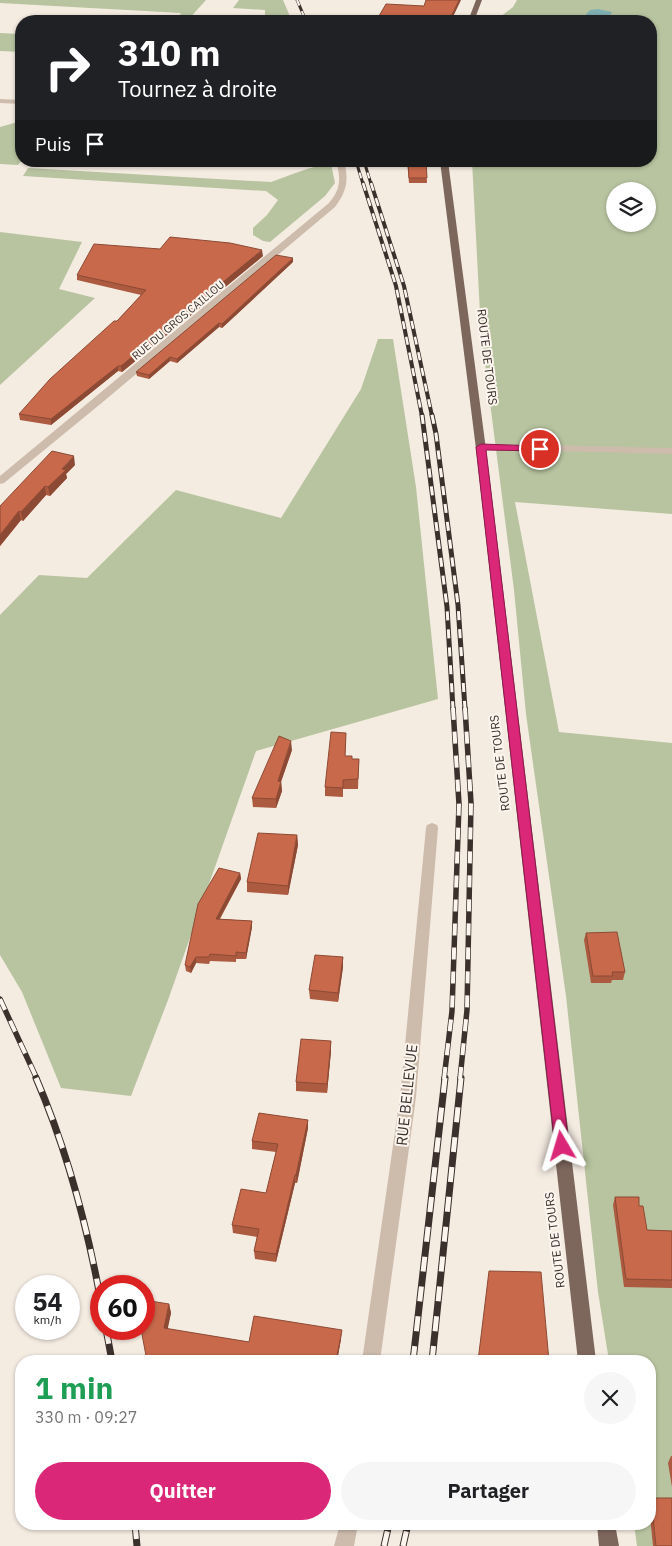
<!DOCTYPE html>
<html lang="fr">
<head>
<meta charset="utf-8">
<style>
	:root { --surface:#fff; --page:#f6f6f6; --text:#202124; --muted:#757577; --accent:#db2777 }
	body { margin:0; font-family:"IBM Plex Sans",sans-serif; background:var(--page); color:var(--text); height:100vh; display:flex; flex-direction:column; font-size:19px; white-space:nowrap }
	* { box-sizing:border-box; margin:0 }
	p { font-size:16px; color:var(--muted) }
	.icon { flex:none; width:28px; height:28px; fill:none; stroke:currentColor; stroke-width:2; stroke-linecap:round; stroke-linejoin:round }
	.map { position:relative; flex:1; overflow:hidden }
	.details { position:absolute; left:15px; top:1355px; width:641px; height:175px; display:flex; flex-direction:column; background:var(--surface); border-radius:20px; box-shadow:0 1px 4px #0004 }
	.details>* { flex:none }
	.top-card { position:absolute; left:15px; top:15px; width:642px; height:152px; border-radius:20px; box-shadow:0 1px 4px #0004; background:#202124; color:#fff; overflow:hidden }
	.buttons { position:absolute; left:606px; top:182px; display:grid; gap:10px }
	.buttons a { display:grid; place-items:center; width:50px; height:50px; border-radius:50%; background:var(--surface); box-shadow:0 1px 4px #0004; font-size:25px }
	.speed { position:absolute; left:15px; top:1275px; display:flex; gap:10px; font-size:25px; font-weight:700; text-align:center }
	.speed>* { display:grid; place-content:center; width:65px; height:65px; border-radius:50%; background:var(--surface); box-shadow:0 1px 4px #0004; line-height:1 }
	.speed small { font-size:12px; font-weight:400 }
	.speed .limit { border:8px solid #d22; background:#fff; color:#111 }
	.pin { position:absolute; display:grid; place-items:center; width:42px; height:42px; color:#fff; margin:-21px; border:2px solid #fff; border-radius:50%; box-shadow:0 1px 5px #0007 }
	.me { position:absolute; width:55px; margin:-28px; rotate:353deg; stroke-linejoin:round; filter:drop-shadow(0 0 4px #0008) }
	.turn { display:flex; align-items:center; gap:18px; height:105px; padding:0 20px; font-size:22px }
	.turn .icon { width:65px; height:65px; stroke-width:2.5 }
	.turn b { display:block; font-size:35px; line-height:42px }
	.then { display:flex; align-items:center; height:48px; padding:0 20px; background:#0003; gap:10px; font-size:19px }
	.round { display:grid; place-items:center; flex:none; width:52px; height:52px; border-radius:26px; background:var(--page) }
	.overview { display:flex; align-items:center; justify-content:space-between; height:85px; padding:0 20px }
	h1 { font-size:30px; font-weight:700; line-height:38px; color:#1e9e55 }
	.primary-button { display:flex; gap:10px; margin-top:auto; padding:10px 20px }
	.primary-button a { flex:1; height:58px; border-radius:30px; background:var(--accent); color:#fff; font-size:20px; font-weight:700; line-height:58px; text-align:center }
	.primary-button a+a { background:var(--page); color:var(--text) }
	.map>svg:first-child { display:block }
</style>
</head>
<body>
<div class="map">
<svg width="672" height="1546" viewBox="0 0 672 1546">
	<rect width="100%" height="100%" fill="#f4ebe1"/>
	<path fill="#b8c4a0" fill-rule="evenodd" d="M0,0H206L187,21H176L181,13L0,3Z
		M239,0H283L292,21H265V10L233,8Z
		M517,0H672V514L515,502L559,732L672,743V1546H637L634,1524H650V1361H609L598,1292L566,996L526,714L514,590L481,332L472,161H651V21H495L513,7ZM615,191H648V224H615Z
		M0,33L21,34V52L0,51Z
		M21,121V161L18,165L0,164V127Z
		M331,164L335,183L325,196L270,242L263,241L253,235V228L267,215L278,200L266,191L23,176L28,168L271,182C292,175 309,166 331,164Z
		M0,232L82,242L59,289L95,298L0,385Z
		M378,339H393L416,487L438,699L256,751L168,1000L131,1096L61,1088L22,992L0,955V615L39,575L87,578L176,490L281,518L361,389Z"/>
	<path fill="#7fb0b2" d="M598,9L612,12L607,21H580L590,10Z"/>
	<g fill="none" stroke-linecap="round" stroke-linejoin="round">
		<path fill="#cdbbac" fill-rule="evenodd" d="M0,99L21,100V104L0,103Z
			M336,161H344C349,180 347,191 335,207L104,401L4,483L0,484V476L329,203C341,189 341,178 336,161Z
			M481,444L672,448V454L478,449L476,447Z
			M432,823L437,825L438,828L416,1097L380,1361H362L400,1097L426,828L427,825Z
			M340,1524H358L354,1546H334Z"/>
		<path fill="#7d675c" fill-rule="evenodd" d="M476,0H482L474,21H468Z
			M440,161H448L487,457L596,1361H578L477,457Z
			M597,1524H615L619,1546H599Z"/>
		<defs>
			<path id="rail-far4" d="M297,0L306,21
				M356,161L363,184
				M364,161L371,184"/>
			<path id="rail-far3" d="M363,183L396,286L422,416
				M371,183L404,286L432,416"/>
			<path id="rail-far2" d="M422,415L447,607L453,709
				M432,415L436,434L458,605L465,709"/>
			<path id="rail-far1" d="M0,999L37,1079
				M444,1079L452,1011L459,804L453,708
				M460,1079L467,1010L471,803L465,708"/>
			<path id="rail" d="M36,1078C67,1150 87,1225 101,1302
				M106,1329L112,1361
				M413,1361L445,1078
				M432,1361L461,1078
				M135,1524L137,1546
				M384,1546L389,1524
				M403,1546L408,1524"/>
		</defs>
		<use href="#rail-far4" stroke="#3b302b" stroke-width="3"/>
		<use href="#rail-far3" stroke="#3b302b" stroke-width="4"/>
		<use href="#rail-far2" stroke="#3b302b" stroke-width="5"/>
		<use href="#rail-far1" stroke="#3b302b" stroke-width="5.5"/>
		<use href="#rail" stroke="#3b302b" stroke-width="7"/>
		<use href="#rail-far4" stroke="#fbf5ee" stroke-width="2" stroke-dasharray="6" stroke-linecap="butt"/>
		<use href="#rail-far3" stroke="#fbf5ee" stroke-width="2.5" stroke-dasharray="8" stroke-linecap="butt"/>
		<use href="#rail-far2" stroke="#fbf5ee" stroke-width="3" stroke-dasharray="9" stroke-linecap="butt"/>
		<use href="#rail-far1" stroke="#fbf5ee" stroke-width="4" stroke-dasharray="12" stroke-linecap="butt"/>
		<use href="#rail" stroke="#fbf5ee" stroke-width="5" stroke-dasharray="15" stroke-linecap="butt"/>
	</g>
	<path fill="#ac5a40" d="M407,161H426L427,183H409Z
		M263,256L122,372L118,371L51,425L20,420L19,414L117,321L141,295L77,280V275Z
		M293,262L222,328L219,327L177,363L170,361L149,379L137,376L136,372Z
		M75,465L66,474L67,478L50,496L46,495L23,521L21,520L0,546V506Z
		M346,742L345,756L352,759H359L358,789H343V797L325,796V787Z
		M292,750L281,782L282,791L276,808L253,807L252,798Z
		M297,835L298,845L288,895L247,892V882Z
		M240,873L241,879L220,919L252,921V927L246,959H236V962L210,961L209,964L196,963L191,973L186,971L185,965Z
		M586,933L625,972L623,980H612L611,983H591L584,940Z
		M343,957V967L338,1002L310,999L309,990Z
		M331,1041V1051L327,1093L296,1091V1082Z
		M308,1120V1128L297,1183H295L276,1262L255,1259L254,1251L257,1237L233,1233L232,1225L266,1193L276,1152L252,1149V1141Z
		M615,1197L639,1206L647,1230L672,1231V1288L624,1287L613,1205Z
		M169,1304L171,1313L167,1329L249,1342L341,1339L337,1361H147Z
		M671,1456H672V1487L668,1463Z
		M651,1498L672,1546H653L650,1517V1502Z"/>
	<path fill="#8c4a34" d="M459,0H461L451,21H449Z
		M262,250L263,256L122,372L121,366Z
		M293,258V262L222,328V324Z
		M219,323V327L177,363V359Z
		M170,357V361L149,379V375Z
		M118,366V371L51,425V419Z
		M74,456L75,465L66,474L67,478L50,496L48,487L62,469Z
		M45,486L46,495L23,521L21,512Z
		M19,511L21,520L0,546V535Z
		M291,741L292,750L278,790V781Z
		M281,782L282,791L276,808V799Z
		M297,835L298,845L288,895V886Z
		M240,873L241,879L216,925V919Z
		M252,921V927L246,959V953Z
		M196,957V963L191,973L190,967Z
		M343,957V967L338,1002V993Z
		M331,1041V1051L327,1093V1084Z
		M308,1120V1128L297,1183L296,1175Z
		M295,1175V1183L276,1262V1254Z
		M169,1304L171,1313L166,1337L164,1328Z
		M342,1330L341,1339L337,1361H336Z"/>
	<path fill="#c8694b" stroke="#8c4a34" d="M426,0H459L449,21H376L386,4L424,6Z
		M277,18L282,19L281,21H276Z
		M408,161H426L427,178H409Z
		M170,237L230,243L262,250L121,366H118L51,419L19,414L50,379L114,321H117L146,290L77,275L94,244L160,249Z
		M276,255L293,258L222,324L219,323L177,359L170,357L149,375L136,372Z
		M52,451L74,456L62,469L66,470L48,487L45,486L21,512L19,511L0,535V506Z
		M331,732L346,733L345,756H352V759H359L358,779L343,780V788L325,787Z
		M279,736L291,741L278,781L281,782L276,799L252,798Z
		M258,833L297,835L288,886L247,882Z
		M219,868L240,873L216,919L252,921L246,953L236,952V956L210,954L209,957H196L190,967L185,965L198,904Z
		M617,932L625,972H612L613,976H593L586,933Z
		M315,955L343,957L338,993L309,990Z
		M301,1039L331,1041L327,1084L296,1082Z
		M259,1113L308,1120L296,1175H295L276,1254L254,1251L259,1229L232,1225L241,1189L266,1193L278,1144L252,1141Z
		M615,1197H639V1206H643L647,1230L672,1231V1280L626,1279Z
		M489,1271L541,1272L549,1361H478Z
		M144,1300L169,1304L164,1328L249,1342L254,1316L342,1330L336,1361H309L275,1356L273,1361H147L141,1329H144Z
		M651,1498H672V1546H656Z"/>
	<path fill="#db2777" stroke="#8e194d" d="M481,444L540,446L545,449L540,451L486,450L569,1146L567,1150L562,1152L557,1150L555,1146L476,447Z"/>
	<g text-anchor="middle" stroke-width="4" stroke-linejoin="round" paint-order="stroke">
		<g font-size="11" fill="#3b302b" stroke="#fbf5ee">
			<text transform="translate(178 320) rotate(-40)" y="4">RUE DU GROS CAILLOU</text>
		</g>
		<g font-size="12" fill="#3b302b" stroke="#fbf5ee">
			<text transform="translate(487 357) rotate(83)" y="4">ROUTE DE TOURS</text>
			<text transform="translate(500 763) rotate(-97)" y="4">ROUTE DE TOURS</text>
			<text transform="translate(555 1240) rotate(-97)" y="4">ROUTE DE TOURS</text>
		</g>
		<g font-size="15" fill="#3b302b" stroke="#fbf5ee">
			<text transform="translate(407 1095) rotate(-84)" y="5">RUE BELLEVUE</text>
		</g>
	</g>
</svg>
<div class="buttons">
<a><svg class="icon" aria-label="layers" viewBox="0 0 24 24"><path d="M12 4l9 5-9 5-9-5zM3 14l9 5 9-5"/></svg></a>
</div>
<div class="speed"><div>54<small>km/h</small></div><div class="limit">60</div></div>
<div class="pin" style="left:540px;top:449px;background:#d93025"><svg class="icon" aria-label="arrive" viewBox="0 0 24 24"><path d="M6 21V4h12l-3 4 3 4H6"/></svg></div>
<svg class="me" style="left:562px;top:1146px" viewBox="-20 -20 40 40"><path d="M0-17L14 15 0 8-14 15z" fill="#db2777" stroke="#fff" stroke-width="4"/></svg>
<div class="top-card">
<div class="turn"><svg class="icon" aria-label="right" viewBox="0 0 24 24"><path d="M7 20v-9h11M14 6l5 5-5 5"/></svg><div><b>310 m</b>Tournez à droite</div></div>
<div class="then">Puis<svg class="icon" aria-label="arrive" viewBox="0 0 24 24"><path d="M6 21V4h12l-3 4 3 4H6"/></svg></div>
</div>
<section class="details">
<div class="overview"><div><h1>1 min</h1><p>330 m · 09:27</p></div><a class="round"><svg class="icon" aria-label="close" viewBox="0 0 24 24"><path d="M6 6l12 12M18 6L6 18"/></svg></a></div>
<div class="primary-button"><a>Quitter</a><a>Partager</a></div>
</section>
</div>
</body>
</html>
